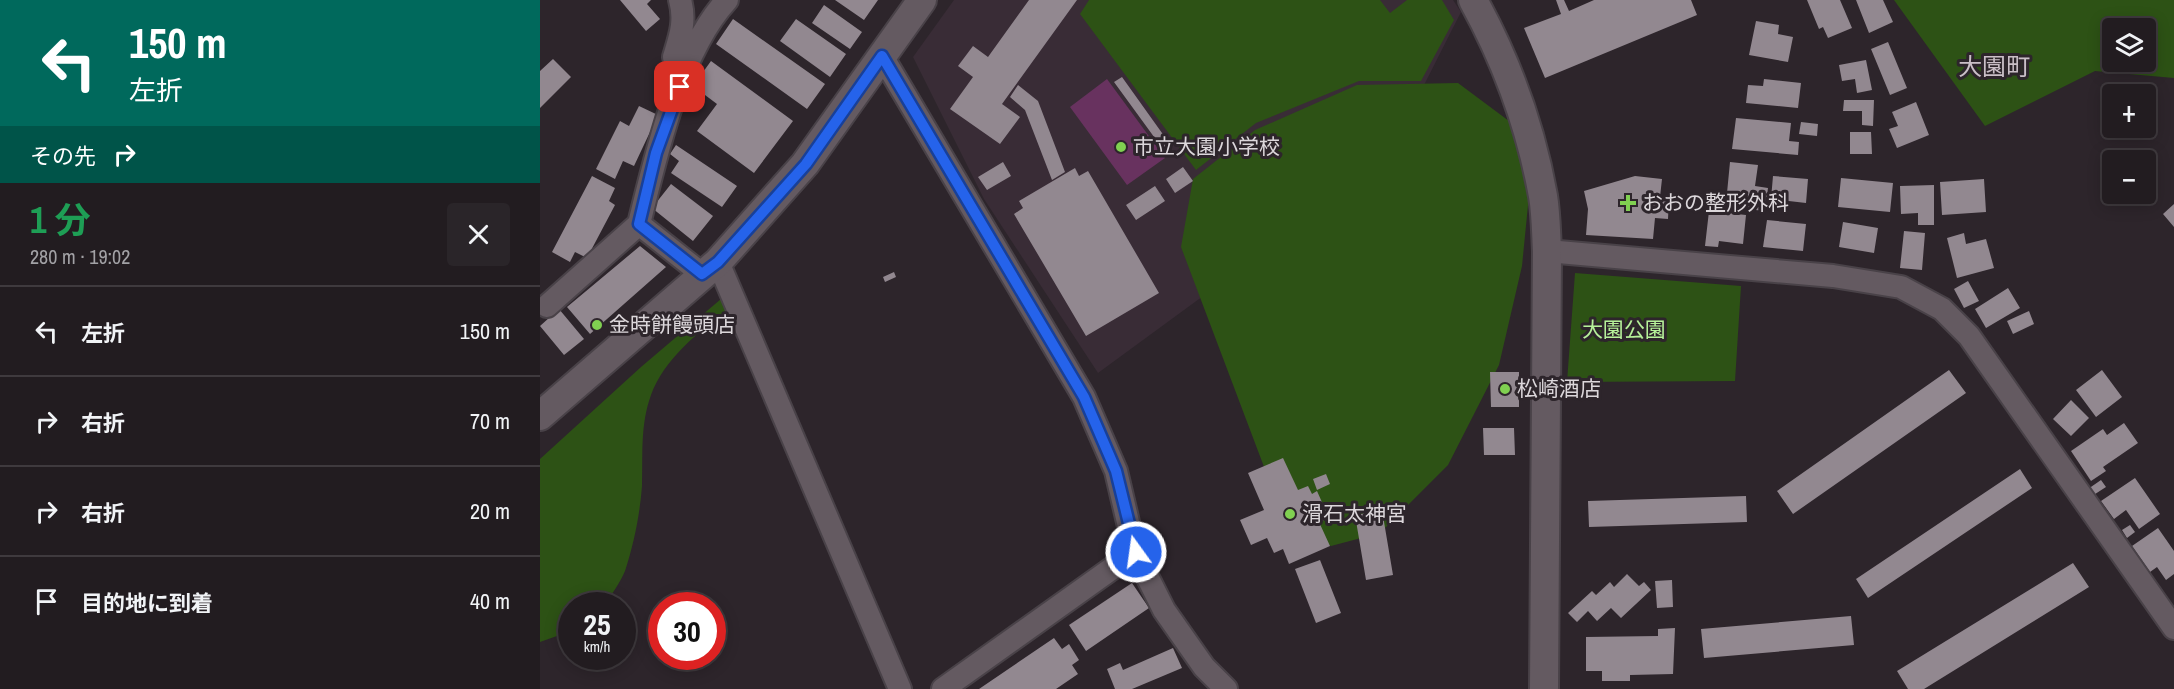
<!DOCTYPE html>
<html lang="ja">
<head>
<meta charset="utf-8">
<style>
	:root { --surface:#221c20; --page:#2a2529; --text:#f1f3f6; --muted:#a2a1a5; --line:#3f3a3e }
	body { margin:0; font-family:"Archivo Narrow","Noto Sans JP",sans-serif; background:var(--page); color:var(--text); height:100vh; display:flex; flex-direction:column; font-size:22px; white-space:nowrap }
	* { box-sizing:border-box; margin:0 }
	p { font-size:20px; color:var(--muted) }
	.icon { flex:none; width:33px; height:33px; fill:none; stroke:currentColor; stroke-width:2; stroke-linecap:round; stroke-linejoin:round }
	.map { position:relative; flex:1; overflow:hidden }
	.details { display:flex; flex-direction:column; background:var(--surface); width:540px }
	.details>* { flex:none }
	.guide { background:#00695c; color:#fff; overflow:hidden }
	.controls { position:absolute; left:1562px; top:18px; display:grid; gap:12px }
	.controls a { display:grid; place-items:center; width:54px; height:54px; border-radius:6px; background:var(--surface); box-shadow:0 3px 15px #0003,0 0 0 2px var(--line); font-size:30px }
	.speed { position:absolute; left:18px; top:592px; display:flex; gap:12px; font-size:30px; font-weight:700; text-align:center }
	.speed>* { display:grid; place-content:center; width:78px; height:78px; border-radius:50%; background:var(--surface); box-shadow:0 3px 15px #0003,0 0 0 2px var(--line); line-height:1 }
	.speed small { font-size:15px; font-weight:400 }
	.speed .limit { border:9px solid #d22; background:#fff; color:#111 }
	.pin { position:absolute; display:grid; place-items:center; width:51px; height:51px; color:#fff; margin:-26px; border-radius:12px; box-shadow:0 3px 9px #0006 }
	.me { position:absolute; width:66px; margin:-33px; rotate:346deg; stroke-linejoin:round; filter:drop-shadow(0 0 4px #0008) }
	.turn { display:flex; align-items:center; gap:21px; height:126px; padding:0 30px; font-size:27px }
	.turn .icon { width:78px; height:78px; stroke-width:2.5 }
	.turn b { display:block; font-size:42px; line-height:51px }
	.then { display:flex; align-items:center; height:57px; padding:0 30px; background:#0003; gap:12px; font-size:22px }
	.round { display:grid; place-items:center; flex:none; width:63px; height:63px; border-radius:6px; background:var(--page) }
	.overview { display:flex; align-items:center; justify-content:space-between; height:102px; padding:0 30px }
	h1 { font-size:36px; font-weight:700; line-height:45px; color:#1e9e55 }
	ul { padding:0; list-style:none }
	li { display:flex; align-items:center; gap:18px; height:90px; padding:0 30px; border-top:2px solid var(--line) }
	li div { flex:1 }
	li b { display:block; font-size:22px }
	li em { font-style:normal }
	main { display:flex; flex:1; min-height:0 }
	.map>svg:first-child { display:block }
</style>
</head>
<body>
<main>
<section class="details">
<div class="guide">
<div class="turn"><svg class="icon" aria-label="left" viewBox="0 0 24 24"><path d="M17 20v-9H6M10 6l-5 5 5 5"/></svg><div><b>150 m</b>左折</div></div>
<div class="then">その先<svg class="icon" aria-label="right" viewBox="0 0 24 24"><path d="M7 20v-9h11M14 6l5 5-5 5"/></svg></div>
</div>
<div class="overview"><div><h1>1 分</h1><p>280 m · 19:02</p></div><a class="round"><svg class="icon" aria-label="close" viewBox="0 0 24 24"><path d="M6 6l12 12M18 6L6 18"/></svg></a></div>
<ul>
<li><svg class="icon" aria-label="left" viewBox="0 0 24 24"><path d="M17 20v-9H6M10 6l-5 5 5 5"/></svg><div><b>左折</b></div><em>150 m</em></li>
<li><svg class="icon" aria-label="right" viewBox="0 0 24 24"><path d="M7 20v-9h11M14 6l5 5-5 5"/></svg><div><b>右折</b></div><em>70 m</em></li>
<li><svg class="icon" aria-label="right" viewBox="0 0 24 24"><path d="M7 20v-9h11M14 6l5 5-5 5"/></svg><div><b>右折</b></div><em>20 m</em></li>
<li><svg class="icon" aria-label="arrive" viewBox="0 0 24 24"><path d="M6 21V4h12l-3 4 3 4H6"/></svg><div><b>目的地に到着</b></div><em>40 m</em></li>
</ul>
</section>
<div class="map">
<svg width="1634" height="689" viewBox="0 0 1634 689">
	<rect width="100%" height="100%" fill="#2d252b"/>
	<path fill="#392c36" d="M414,0H913L921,12L881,91L685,280L558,373L444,199L373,57Z"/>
	<path fill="#2d5215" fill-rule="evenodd" d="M549,0H840L850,13L867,0H902L914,20L881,81H819L716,123L656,170L540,14Z
		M1354,0H1634V78L1555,71L1445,126ZM1572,28H1605V62H1572Z
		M918,83L969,121L991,175L982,266L959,365L908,465L840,533L791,546L745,521L732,488L641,247L653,179L715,130L817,85Z
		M1035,273L1201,286L1195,381L1027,382Z
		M181,299L187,312C157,332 124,360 111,395C100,425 103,455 102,486C100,513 94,544 85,571C80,583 71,595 64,606H32L31,631L0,642V459L101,367Z"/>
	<path fill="#68325f" d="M567,79L625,158L587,185L530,107Z"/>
	<path fill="#928890" d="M80,0H111L107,4L120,19L106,31Z
		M295,0H338L324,20Z
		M489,0H537L462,104L480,117L460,144L410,109L433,77L418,66L433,46L448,57Z
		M1016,0H1024L1029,11L1054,0H1151L1157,15L1005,78L984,28L1021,14Z
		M1267,0H1300L1312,28L1288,38L1283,27L1279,29Z
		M1316,0H1343L1353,22L1329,33Z
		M284,5L322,32L310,49L272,23Z
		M193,19L285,84L267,109L176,44Z
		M256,19L306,54L290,77L240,41Z
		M1216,21L1239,25L1238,34L1253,37L1248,62L1209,55Z
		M1348,42L1367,88L1350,95L1331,49Z
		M13,59L31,77L0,108V71Z
		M1326,60L1332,90L1317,93L1315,79L1302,81L1299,65Z
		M171,61L253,121L214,173L157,131L177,104L153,86Z
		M122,70L134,75L125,94L114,89Z
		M582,77L632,147L625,152L574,82Z
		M1224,79L1261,83L1258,108L1206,103L1208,85L1223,86Z
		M478,85L498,101L525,172L512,180L485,110L470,97Z
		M1304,100H1334L1333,126L1322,125V111H1303Z
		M1376,102L1389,135L1357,148L1349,129L1358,126L1352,112Z
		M99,106L118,115L94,166L83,161L75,179L56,169L80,121L89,126Z
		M1196,118L1251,123L1249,141L1259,142L1258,155L1192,149Z
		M1261,122L1278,124L1277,136L1259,134Z
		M1310,132H1331L1332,154H1310Z
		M136,145L197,186L182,207L131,173L139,161L130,154Z
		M463,162L471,176L447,190L438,177Z
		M1190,162L1218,165L1215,186L1228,188L1225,211L1206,209L1208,195L1187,193Z
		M643,167L653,181L635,193L626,179Z
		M535,168L539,176L548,171L619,293L546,336L474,214L483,208L479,201Z
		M52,176L75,188L69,201L75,205L47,258L35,252L30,262L12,252Z
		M1095,176L1122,179L1120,197L1129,198L1128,219L1115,218L1113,239L1046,235L1048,209L1044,191Z
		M1233,176L1268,179L1266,203L1231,199Z
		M1301,178L1353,183L1350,212L1298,207Z
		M1444,179L1446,212L1402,215L1400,182Z
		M131,184L173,216L153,241L112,208Z
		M1394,185V225H1378V213L1361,214L1360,186Z
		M615,186L625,201L596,220L586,205Z
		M1634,204V227L1623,214Z
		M1169,211L1206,215L1203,244L1179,241L1178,247L1165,246Z
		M1227,220L1266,224L1263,251L1223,247Z
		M1303,222L1338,228L1334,253L1299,247Z
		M1364,231L1385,233L1382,270L1360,268Z
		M1424,233L1426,244L1446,239L1454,268L1417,278L1407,238Z
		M100,246L126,267L50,334L27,307Z
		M354,272L356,277L345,282L343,277Z
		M1428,281L1439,301L1424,308L1414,289Z
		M1468,288L1480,308L1446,328L1435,309Z
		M19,309L44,339L24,355L0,326Z
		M1489,311L1494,324L1473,334L1467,321Z
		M1409,370L1426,393L1253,514L1237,491Z
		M1562,370L1582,397L1556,417L1536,390Z
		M950,372H979V407H951Z
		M1531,400L1549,418L1531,436L1513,419Z
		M1584,423L1598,443L1563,467L1566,471L1551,481L1531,451L1563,429L1567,435Z
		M943,428H974L975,455H944Z
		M743,458L758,490L768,486L772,494L777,491L789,518L779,522L790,546L749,564L743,549L734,553L727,538L711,545L700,520L724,510L708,473Z
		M1480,469L1492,488L1328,598L1316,579Z
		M786,474L790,484L777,490L773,479Z
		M1595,478L1620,514L1599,529L1586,510L1574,519L1561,501Z
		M1561,480L1566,487L1552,496L1548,489Z
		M1206,496L1207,522L1049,527L1048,501Z
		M842,510L853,575L826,580L815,515Z
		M1590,525L1595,532L1587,538L1582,530Z
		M1618,528L1634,551V574L1626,580L1617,567L1610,572L1592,546Z
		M780,560L801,613L776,623L755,569Z
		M1533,563L1549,587L1384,689H1368L1357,671Z
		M1087,574L1099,586L1104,582L1111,590L1081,618L1071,608L1057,621L1048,611L1037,622L1028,613L1052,591L1056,595L1070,582L1074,587Z
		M1132,580L1133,607L1117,608L1115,581Z
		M592,583L609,608L546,651L529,625Z
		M1311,616L1314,645L1164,658L1161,629Z
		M1135,628L1133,674L1090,675V681H1062V671H1046V637L1118,636V629Z
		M514,638L522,649L529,644L539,660L532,665L538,674L516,689H439Z
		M633,648L642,668L592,689H575L567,669L580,663L583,670Z"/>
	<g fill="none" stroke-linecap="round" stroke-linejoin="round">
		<defs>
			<path id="minor" d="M140,0C146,21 140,37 134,57L147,65
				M342,56L544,397L576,471L595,552L624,610L664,667L686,689
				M99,224C116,155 139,52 187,0
				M1007,251L1293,276L1361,287L1402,309L1429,336L1634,628
				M178,262L360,689
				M7,306L99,224L162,274
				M403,689L595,552"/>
			<path id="tertiary" d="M933,0C966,60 991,129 1003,196C1006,214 1006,233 1007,251L1004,689
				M0,416L178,262L265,164L382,0"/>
		</defs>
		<use href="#minor" stroke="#494248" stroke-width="26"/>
		<use href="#tertiary" stroke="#494248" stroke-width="32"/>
		<use href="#minor" stroke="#645a61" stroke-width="22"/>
		<use href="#tertiary" stroke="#645a61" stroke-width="28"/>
	</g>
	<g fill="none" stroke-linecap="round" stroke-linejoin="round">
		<defs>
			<path id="route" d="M140,87L116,153L99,224L162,274L178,262L266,164L342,56L544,397L576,471L596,552"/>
		</defs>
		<use href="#route" stroke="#184099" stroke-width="15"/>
		<use href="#route" stroke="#2563eb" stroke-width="10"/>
	</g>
	<g fill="#80d051" stroke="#2d252b" stroke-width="2">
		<circle cx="581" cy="147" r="6"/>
		<path d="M1085 194h6v6h6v6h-6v6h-6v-6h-6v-6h6z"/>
		<circle cx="57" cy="325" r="6"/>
		<circle cx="965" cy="389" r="6"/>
		<circle cx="750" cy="514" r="6"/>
	</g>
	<g text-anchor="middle" stroke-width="6" stroke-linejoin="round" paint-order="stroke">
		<g font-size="21" fill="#dcd7db" stroke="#2d252b" text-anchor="start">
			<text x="593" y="154">市立大園小学校</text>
			<text x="1102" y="210">おおの整形外科</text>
			<text x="69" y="332">金時餅饅頭店</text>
			<text x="977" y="396">松崎酒店</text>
			<text x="762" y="521">滑石太神宮</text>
		</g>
		<g font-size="21" fill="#b7f29a" stroke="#2d252b">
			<text x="1084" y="337">大園公園</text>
		</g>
		<g font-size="24" fill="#cabfc7" stroke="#2d252b">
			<text x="1454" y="75">大園町</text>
		</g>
	</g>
</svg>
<div class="controls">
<a><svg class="icon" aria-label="layers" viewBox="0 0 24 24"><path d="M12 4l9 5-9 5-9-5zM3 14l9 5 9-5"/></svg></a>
<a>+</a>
<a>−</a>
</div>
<div class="speed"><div>25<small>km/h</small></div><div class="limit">30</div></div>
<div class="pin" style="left:140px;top:87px;background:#d93025"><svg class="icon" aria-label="arrive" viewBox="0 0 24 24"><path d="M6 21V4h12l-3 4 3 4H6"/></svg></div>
<svg class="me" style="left:596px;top:552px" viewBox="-20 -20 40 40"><circle r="17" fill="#2563eb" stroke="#fff" stroke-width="3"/><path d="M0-11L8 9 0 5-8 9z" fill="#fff"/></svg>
</div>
</main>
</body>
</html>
